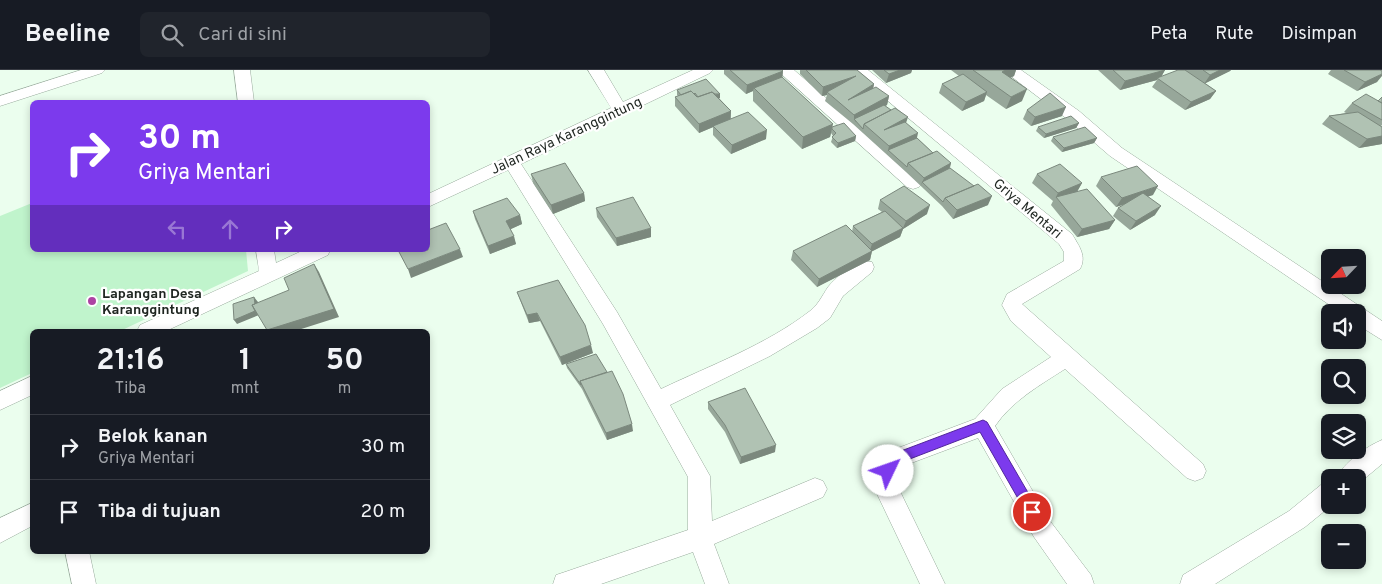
<!DOCTYPE html>
<html lang="id">
<head>
<meta charset="utf-8">
<style>
	:root { --surface:#171b24; --page:#20242c; --text:#f1f3f6; --muted:#9ea1a6; --line:#363941 }
	body { margin:0; font-family:Overpass,sans-serif; background:var(--page); color:var(--text); height:100vh; display:flex; flex-direction:column; font-size:19px; white-space:nowrap }
	* { box-sizing:border-box; margin:0 }
	p { font-size:16px; color:var(--muted) }
	.icon { flex:none; width:28px; height:28px; fill:none; stroke:currentColor; stroke-width:2; stroke-linecap:round; stroke-linejoin:round }
	.map { position:relative; flex:1; overflow:hidden }
	.details { position:absolute; left:30px; top:259px; width:400px; height:225px; display:flex; flex-direction:column; background:var(--surface); border-radius:8px; box-shadow:0 2px 8px #0003 }
	.details>* { flex:none }
	.top-card { position:absolute; left:30px; top:30px; width:400px; height:152px; border-radius:8px; box-shadow:0 2px 8px #0003; background:#7c3aed; color:#fff; overflow:hidden }
	.needle { width:32px; rotate:245deg }
	.buttons { position:absolute; left:1321px; top:179px; display:grid; gap:10px }
	.buttons a { display:grid; place-items:center; width:45px; height:45px; border-radius:8px; background:var(--surface); box-shadow:0 2px 8px #0003; font-size:25px }
	.pin { position:absolute; display:grid; place-items:center; width:42px; height:42px; color:#fff; margin:-21px; border:2px solid #fff; border-radius:50%; box-shadow:0 1px 5px #0007 }
	.me { position:absolute; width:55px; margin:-28px; rotate:48deg; stroke-linejoin:round; filter:drop-shadow(0 0 4px #0008) }
	.turn { display:flex; align-items:center; gap:18px; height:105px; padding:0 25px; font-size:22px }
	.turn .icon { width:65px; height:65px; stroke-width:2.5 }
	.turn b { display:block; font-size:35px; line-height:42px }
	.lanes { display:flex; align-items:center; height:48px; padding:0 25px; background:#0003; justify-content:center; gap:25px; direction:ltr }
	.lanes .off { opacity:.35 }
	.eta { display:flex; justify-content:space-evenly; align-items:center; height:85px; text-align:center }
	.eta b { font-size:30px; font-weight:700; line-height:35px }
	ul { padding:0; list-style:none }
	li { display:flex; align-items:center; gap:15px; height:65px; padding:0 25px; border-top:1px solid var(--line) }
	li div { flex:1 }
	li b { display:block; font-size:19px }
	li em { font-style:normal }
	header { display:flex; align-items:center; gap:30px; box-sizing:border-box; height:70px; padding:0 25px; background:var(--surface); border-bottom:1px solid var(--line) }
	header strong { font-size:24px }
	nav { display:flex; gap:28px; margin-inline-start:auto; font-size:18px }
	.search { width:350px; height:45px; background:var(--page); display:flex; align-items:center; gap:12px; box-sizing:border-box; padding:0 18px; border-radius:8px; color:var(--muted); font-size:19px }
	.map>svg:first-child { display:block }
</style>
</head>
<body>
<header>
<strong>Beeline</strong>
<div class="search"><svg class="icon" aria-label="search" viewBox="0 0 24 24"><circle cx="10" cy="10" r="6"/><path d="M15 15l6 6"/></svg>Cari di sini</div>
<nav><a>Peta</a><a>Rute</a><a>Disimpan</a></nav>
</header>
<div class="map">
<svg width="1382" height="514" viewBox="0 0 1382 514">
	<rect width="100%" height="100%" fill="#ebfeee"/>
	<path fill="#c0f4cc" d="M32,133V180H246L248,201L120,261H32V303L0,318V146Z"/>
	<g fill="none" stroke-linecap="round" stroke-linejoin="round">
		<defs>
			<path id="minor" d="M81,0H105L102,3L0,36V26Z
				M234,0H250L254,32H238Z
				M588,0H604L623,32L693,0H713L710,3L521,94L617,242L661,319C711,295 766,275 810,241C818,235 822,226 828,217C837,206 858,188 872,192L874,197L872,202L843,226L830,248L817,258L770,286L670,335L710,406L712,451L815,408L823,411L827,419L823,427L714,474L729,514H705L693,482L601,514H553L556,505L565,502L688,460V407L603,254L508,100L428,137V124L611,38Z
				M777,0H794L919,109L922,113L919,117L913,119L907,117Z
				M851,0H868L1072,164C1079,176 1087,186 1080,199L1022,234L1203,394L1206,401L1203,408L1195,411L1187,408L1065,299C1040,315 1012,331 995,356L1050,451L1091,505L1094,514H1067L1034,467L978,368L906,395L899,404L898,417L945,514H920L878,426L874,418L877,401L890,381L975,349L1002,319L1051,287L1011,251L1002,235L1007,224L1064,191V182L1059,174Z
				M1003,0H1021L1079,41L1122,78L1382,251V270L1358,255V242H1340L1110,86L1067,49Z
				M256,180H274L276,193L304,180H330L328,185L166,261H137L140,255L259,201Z
				M32,306V325L0,340V321Z
				M1382,370V394L1358,414V408H1337C1343,393 1367,376 1382,370Z
				M1330,411V435H1332L1305,457L1215,514H1180L1183,505L1289,441L1322,414Z
				M32,433V456L0,473V448Z
				M65,481H89L96,514H72Z"/>
		</defs>
		<use href="#minor" stroke="#98aa9c" stroke-width="1"/>
		<use href="#minor" fill="#fff" fill-rule="evenodd"/>
	</g>
	<path fill="#97a79a" d="M724,0H782L783,1L782,8L832,57L856,66L855,71L837,78L831,72L833,66L831,63L830,67L802,79L753,31V21L746,24L724,4Z
		M800,0H857L874,14L873,19L889,26L887,35L885,36L906,53L917,68L933,83L951,93L950,98L988,135L953,149L942,136L906,102L853,54L825,31L827,25L822,26L800,4Z
		M872,0H912L911,3L886,13Z
		M951,0H1016L1014,6L1010,8L1022,31L1006,39L986,25L984,31L962,41L939,23L942,14L959,6Z
		M1098,0H1165L1161,7L1186,0H1231L1230,1L1205,13L1216,21L1210,29L1185,40L1152,17L1157,10L1120,20Z
		M1331,0H1382L1377,12L1357,21L1328,4Z
		M677,20L720,24V28H719L731,41V49L766,69L731,84L713,65V57L699,63L675,36V27L678,26L677,25Z
		M1382,27V55L1381,56L1382,57V74L1359,78L1322,54L1329,46L1346,43L1344,42L1352,33L1378,31Z
		M1027,40L1062,46L1031,56L1023,49Z
		M1079,53L1076,58L1044,68L1036,61L1038,57Z
		M1053,67L1097,68L1094,73L1062,82L1051,71Z
		M531,104L584,123L585,131L553,144L533,113Z
		M1037,104L1082,113L1077,121L1115,150L1109,159L1077,167L1051,135L1053,131L1032,113Z
		M1101,107L1153,125L1148,126L1155,145L1130,160L1113,146L1118,138L1125,134L1116,137L1096,116Z
		M880,130L927,144L903,159L900,167L872,181L870,190L817,217L791,190L793,181L852,162L853,156L882,142L878,139Z
		M596,138L651,167L617,176L597,147Z
		M473,141L520,145L522,154L510,159L516,174L490,184L475,149Z
		M517,222L593,283L562,295L540,251L529,253L520,230Z
		M566,294L633,361L607,370L582,319L567,298Z
		M708,332L775,382L740,394L725,362L708,339Z"/>
	<path fill="#7b887d" d="M900,0H912L911,3L886,13L889,4Z
		M1005,0H1016L1014,6L997,14L1002,2Z
		M1165,0L1160,9L1157,8V10L1120,20L1125,11Z
		M1220,0H1231L1230,1L1204,14L1210,5Z
		M783,1L782,10L754,18L753,21L746,24L747,15Z
		M1382,4V6L1377,12L1357,21L1365,12Z
		M856,6L827,22V25L822,26L823,17Z
		M874,14L872,23L848,30Z
		M1027,19L1022,31L1006,39L1011,27Z
		M1216,21L1210,29L1185,40L1191,32Z
		M987,22L984,31L962,41L966,32Z
		M720,24V28L698,31L699,27Z
		M889,26L887,35L856,52L854,49V45Z
		M1066,37L1062,46L1031,56L1035,47Z
		M731,41L730,50L699,63V54Z
		M908,47L905,56L884,60Z
		M1079,53L1076,58L1044,68L1046,64Z
		M833,54L830,67L802,79L803,67Z
		M767,60L766,69L731,84L732,75Z
		M918,63L916,72L888,80L887,85L889,76Z
		M856,66L855,71L837,78L838,73Z
		M1382,66V74L1359,78L1367,69Z
		M1097,68L1094,73L1062,82L1064,78Z
		M951,93L948,102L922,112L921,116L924,108Z
		M1082,113L1077,122L1056,127L1058,123Z
		M1158,116L1153,125L1116,137L1122,128Z
		M584,123L585,131L553,144L551,135Z
		M992,126L988,135L953,149L957,140Z
		M930,135L927,144L903,159L900,167L869,183L872,174L903,158L906,151Z
		M1161,136L1155,145L1130,160L1136,151Z
		M520,145L522,154L509,160L506,151Z
		M1115,150L1109,159L1077,167L1082,159Z
		M651,158V167L617,176L616,168Z
		M514,166L516,174L490,184L488,176Z
		M460,179L463,187L411,208L408,199Z
		M872,181L870,190L817,217L819,209Z
		M314,194L319,202L339,247L295,261H268L267,260Z
		M254,227L258,232L259,245L237,254L234,250Z
		M537,243L540,251L529,253L527,245Z
		M591,275L593,283L562,295L560,287Z
		M632,354L633,361L607,370L606,363Z
		M776,375L775,382L740,394L741,387Z"/>
	<path fill="#b0c2b3" stroke="#7b887d" d="M730,0H782L783,1L747,15Z
		M806,0H857L874,14L848,30L876,17L889,26L854,45L827,22L856,6L823,17Z
		M884,0H900L889,4Z
		M973,0H1005L1002,2L1027,19L1011,27Z
		M1113,0H1165L1125,11Z
		M1178,0H1185L1216,21L1191,32L1157,8Z
		M1203,0H1220L1210,5Z
		M1344,0H1380L1382,1V4L1365,12Z
		M963,4L987,22L966,32L942,14Z
		M782,7L833,54L803,67L754,18Z
		M706,9L720,24H715L712,22L698,27L695,23L694,24L691,21L681,25L677,20Z
		M691,21L697,27L712,22L731,41L699,54L675,27Z
		M1050,23L1066,37L1035,47L1027,40Z
		M1366,24L1382,33V50L1352,33Z
		M1382,27V33L1378,31Z
		M884,35L891,40L864,54L863,59L854,49Z
		M895,38L908,47L884,60L905,52L918,63L889,76L864,54Z
		M748,42L767,60L732,75L713,56Z
		M1358,42L1382,57V66L1367,69L1329,46Z
		M1071,46L1079,53L1046,64L1038,57Z
		M844,53L856,66L838,73L832,67L836,63L832,59V57Z
		M1085,57L1097,68L1064,78L1053,67Z
		M917,68L933,83L908,93L907,97L888,80Z
		M937,81L951,93L924,108L908,93Z
		M565,93L584,123L551,135L531,104Z
		M1060,94L1082,113L1058,123L1037,104Z
		M1137,96L1158,116L1122,128L1101,107Z
		M950,98L974,116L945,128L943,132L922,112Z
		M978,114L992,126L957,140L945,128Z
		M904,116L930,135L906,151L880,130Z
		M1087,119L1115,150L1082,159L1056,127Z
		M1143,123L1161,136L1136,151L1118,138Z
		M633,127L651,158L616,168L596,138Z
		M507,128L520,145L506,151L514,166L488,176L473,141Z
		M885,141L903,158L872,174L853,156Z
		M446,153L460,179L408,199L398,180H428V160Z
		M846,155L872,181L819,209L793,181Z
		M314,194L334,239L267,260L252,235L289,220L284,208Z
		M558,210L585,255L591,275L560,287L537,243L527,245L517,222Z
		M254,227L255,234L252,235L255,241L234,250L233,234Z
		M596,284L607,302L580,311L581,315L566,294Z
		M612,301L623,324L632,354L606,363L580,311Z
		M745,318L776,375L741,387L725,355L708,332Z"/>
	<path fill="#7c3aed" stroke="#51269a" d="M983,350L987,352L1037,438L1039,442L1037,446L1032,448L1028,446L980,362L902,392L892,405H883L881,401L893,384Z"/>
	<circle fill="#ad42a3" stroke="#fff" stroke-width="2" cx="92" cy="231" r="5"/>
	<g text-anchor="middle" stroke-width="4.5" stroke-linejoin="round" paint-order="stroke">
		<g font-size="14" fill="#1e2520" stroke="#fff">
			<text transform="translate(566 65) rotate(-25)" y="5">Jalan Raya Karanggintung</text>
			<text transform="translate(1028 138) rotate(40)" y="5">Griya Mentari</text>
		</g>
		<g font-size="14" font-weight="bold" fill="#1e2520" stroke="#fff" text-anchor="start">
			<text x="102" y="228">Lapangan Desa<tspan x="102" dy="16">Karanggintung</tspan></text>
		</g>
	</g>
</svg>
<div class="buttons">
<a><svg class="needle" viewBox="-14 -14 28 28"><path d="M0-13l5 13h-10z" fill="#e53935"/><path d="M0 13l5-13h-10z" fill="#9ea1a6"/></svg></a>
<a><svg class="icon" aria-label="sound" viewBox="0 0 24 24"><path d="M4 9h4l5-4v14l-5-4H4zM17 9q2 3 0 6"/></svg></a>
<a><svg class="icon" aria-label="search" viewBox="0 0 24 24"><circle cx="10" cy="10" r="6"/><path d="M15 15l6 6"/></svg></a>
<a><svg class="icon" aria-label="layers" viewBox="0 0 24 24"><path d="M12 4l9 5-9 5-9-5zM3 14l9 5 9-5"/></svg></a>
<a>+</a>
<a>−</a>
</div>
<div class="pin" style="left:1032px;top:442px;background:#d93025"><svg class="icon" aria-label="arrive" viewBox="0 0 24 24"><path d="M6 21V4h12l-3 4 3 4H6"/></svg></div>
<svg class="me" style="left:888px;top:401px" viewBox="-20 -20 40 40"><circle r="19" fill="#fff"/><path d="M0-13L10 11 0 6-10 11z" fill="#7c3aed"/></svg>
<div class="top-card">
<div class="turn"><svg class="icon" aria-label="right" viewBox="0 0 24 24"><path d="M7 20v-9h11M14 6l5 5-5 5"/></svg><div><b>30 m</b>Griya Mentari</div></div>
<div class="lanes"><svg class="icon off" aria-label="left" viewBox="0 0 24 24"><path d="M17 20v-9H6M10 6l-5 5 5 5"/></svg><svg class="icon off" aria-label="ahead" viewBox="0 0 24 24"><path d="M12 20V5M6 11l6-6 6 6"/></svg><svg class="icon" aria-label="right" viewBox="0 0 24 24"><path d="M7 20v-9h11M14 6l5 5-5 5"/></svg></div>
</div>
<section class="details">
<div class="eta">
<div><b>21:16</b><p>Tiba</p></div>
<div><b>1</b><p>mnt</p></div>
<div><b>50</b><p>m</p></div>
</div>
<ul>
<li><svg class="icon" aria-label="right" viewBox="0 0 24 24"><path d="M7 20v-9h11M14 6l5 5-5 5"/></svg><div><b>Belok kanan</b><p>Griya Mentari</p></div><em>30 m</em></li>
<li><svg class="icon" aria-label="arrive" viewBox="0 0 24 24"><path d="M6 21V4h12l-3 4 3 4H6"/></svg><div><b>Tiba di tujuan</b></div><em>20 m</em></li>
</ul>
</section>
</div>
</body>
</html>
